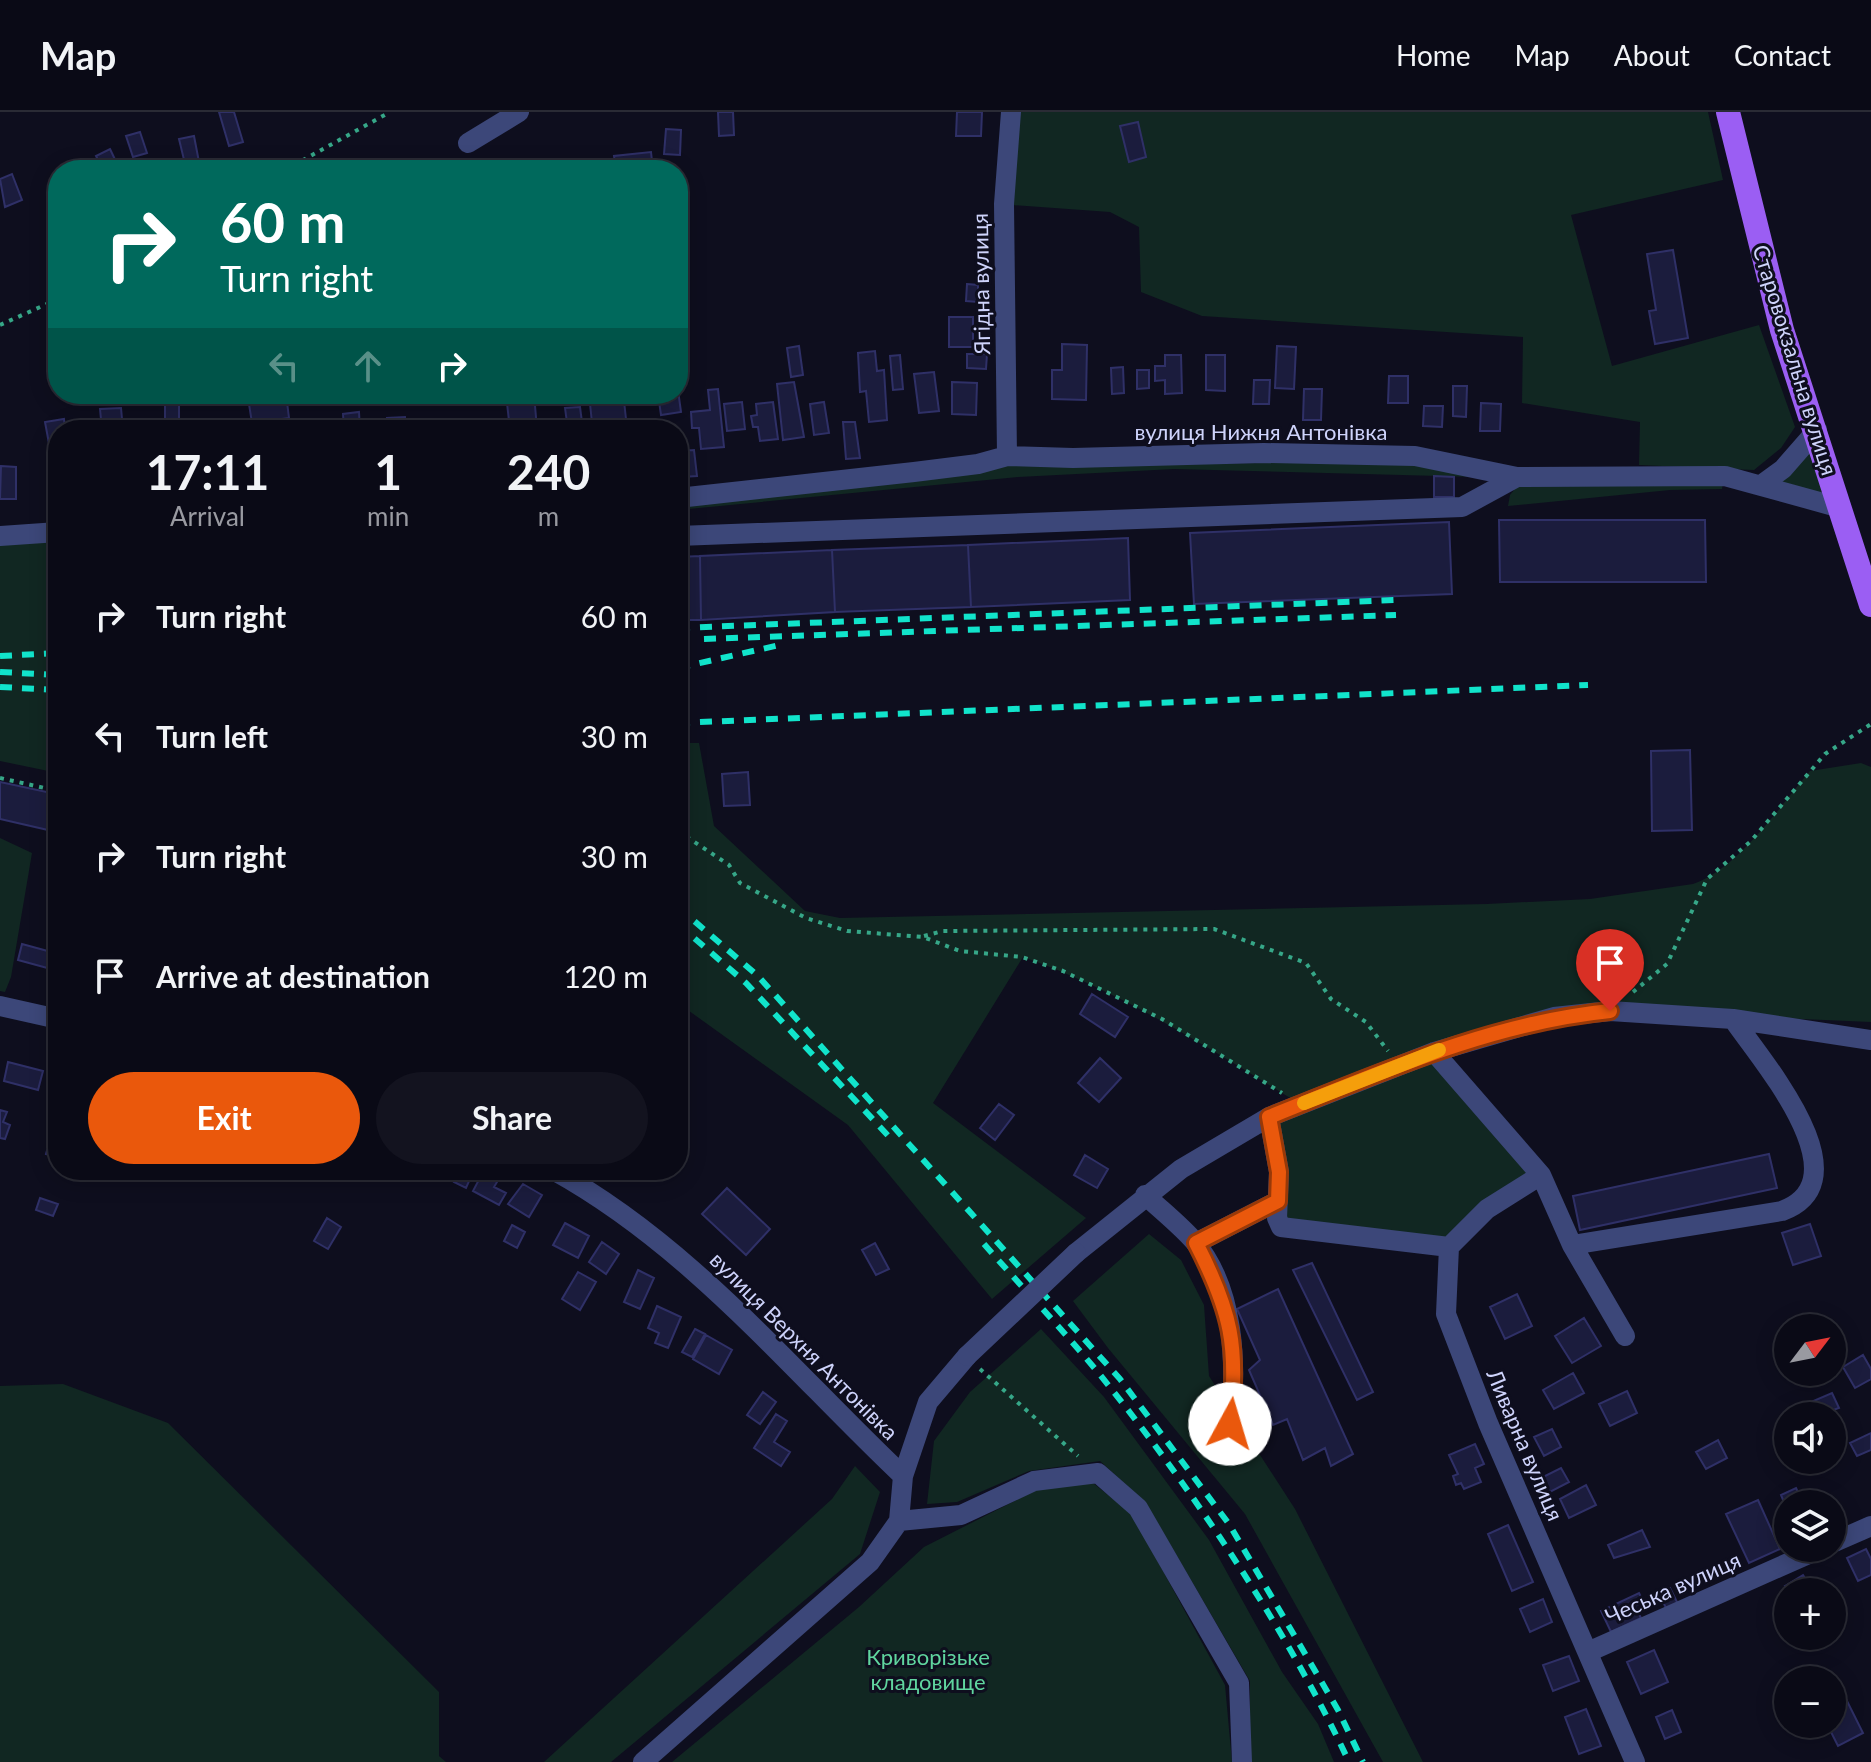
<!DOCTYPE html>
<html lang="en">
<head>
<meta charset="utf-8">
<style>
	:root { --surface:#0a0a16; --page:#13131f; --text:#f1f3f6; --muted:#999aa1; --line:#2a2b35; --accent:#ea580c }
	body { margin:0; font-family:Lato,sans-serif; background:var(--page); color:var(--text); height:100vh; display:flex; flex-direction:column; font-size:30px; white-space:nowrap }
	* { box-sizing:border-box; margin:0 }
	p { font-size:26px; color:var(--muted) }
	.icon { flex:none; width:44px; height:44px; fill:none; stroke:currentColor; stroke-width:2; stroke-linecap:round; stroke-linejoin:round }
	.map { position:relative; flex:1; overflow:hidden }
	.details { position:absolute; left:48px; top:308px; width:640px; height:760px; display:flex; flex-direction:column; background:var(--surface); border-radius:32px; box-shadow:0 4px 20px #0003,0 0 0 2px var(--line) }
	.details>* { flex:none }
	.guide { position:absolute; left:48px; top:48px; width:640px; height:244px; border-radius:32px; box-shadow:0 4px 20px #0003,0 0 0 2px var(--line); background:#00695c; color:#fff; overflow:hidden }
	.needle { width:52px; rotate:58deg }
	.fabs { position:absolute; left:1774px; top:1202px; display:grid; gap:16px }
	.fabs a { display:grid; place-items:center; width:72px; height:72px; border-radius:50%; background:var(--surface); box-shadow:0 4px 20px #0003,0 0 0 2px var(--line); font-size:40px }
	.pin { position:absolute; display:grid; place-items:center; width:68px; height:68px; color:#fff; margin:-82px -34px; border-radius:50% 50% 50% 0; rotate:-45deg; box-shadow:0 0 8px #0007 }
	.pin .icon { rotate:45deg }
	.me { position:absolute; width:88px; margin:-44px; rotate:6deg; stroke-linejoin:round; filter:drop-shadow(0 0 6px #0008) }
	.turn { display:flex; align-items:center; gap:28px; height:168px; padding:0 40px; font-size:36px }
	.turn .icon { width:104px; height:104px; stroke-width:2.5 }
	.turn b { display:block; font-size:56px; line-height:68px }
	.lanes { display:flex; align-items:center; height:76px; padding:0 40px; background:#0003; justify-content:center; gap:40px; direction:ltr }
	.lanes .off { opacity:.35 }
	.eta { display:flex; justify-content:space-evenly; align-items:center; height:136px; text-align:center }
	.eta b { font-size:48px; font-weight:700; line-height:56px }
	.action { display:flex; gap:16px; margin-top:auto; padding:16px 40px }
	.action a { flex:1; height:92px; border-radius:48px; background:var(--accent); color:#fff; font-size:32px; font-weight:700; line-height:92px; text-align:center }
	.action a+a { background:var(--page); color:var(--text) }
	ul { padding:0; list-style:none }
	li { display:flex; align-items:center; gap:24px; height:120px; padding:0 40px }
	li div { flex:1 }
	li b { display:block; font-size:30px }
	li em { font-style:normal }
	header { display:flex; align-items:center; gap:48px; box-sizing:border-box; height:112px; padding:0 40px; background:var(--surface); border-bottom:2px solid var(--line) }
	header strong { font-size:38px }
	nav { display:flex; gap:44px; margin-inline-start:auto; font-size:28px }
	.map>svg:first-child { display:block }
</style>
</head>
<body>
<header>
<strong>Map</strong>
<nav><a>Home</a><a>Map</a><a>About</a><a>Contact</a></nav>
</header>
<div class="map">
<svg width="1871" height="1650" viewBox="0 0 1871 1650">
	<rect width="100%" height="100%" fill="#0e0e1e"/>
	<path fill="#112722" d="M1017,0H1708L1723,68L1571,103L1612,254L1759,213L1795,315L1781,336L1754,358L1639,353L1640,310L1522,291L1523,225L1202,204L1141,180L1139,115L1110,100L1011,93Z
		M1817,318L1841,396L1761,373Z
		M1414,350L1477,365L1174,357L1018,365L678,398V390L1007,353Z
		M1723,369L1722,377L1670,378L1508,394L1510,383L1519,372Z
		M58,425V661L0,649V429Z
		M678,631H699L714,714L805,799L840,806L1487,792L1590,787L1693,772C1738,757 1780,694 1810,659L1861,651L1871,655V910L1610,899L1435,939L1541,1063L1449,1135L1281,1115L1269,1005L1300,992C1210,937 1123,880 1023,845L933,991L1086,1106L992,1187L848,1013L678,891Z
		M0,726L32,741L11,865L5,880L0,879Z
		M1149,1122L1181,1148L1204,1193L1209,1264L1295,1397L1423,1650H1383L1245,1402L1108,1236L1073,1189Z
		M1041,1217L1104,1285L1209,1428L1282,1560L1318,1612L1334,1650H1250V1569L1146,1391L1100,1349L1029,1359L957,1390L927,1392L934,1329L970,1280Z
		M63,1272L168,1311L439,1580V1644L446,1650H0V1274Z
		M855,1354L880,1380L860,1442L611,1650H544L832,1387Z
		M1093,1371L1132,1402L1225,1573L1232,1650H672L859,1495L924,1435L1038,1377Z"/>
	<path fill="#1b1c3d" stroke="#2f3067" stroke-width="2" d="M219,0H234L243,30L229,34Z
		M718,0H733L734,23L719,24Z
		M957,0H982L981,24H956Z
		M1138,10L1146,45L1129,50L1120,14Z
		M666,17L681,18L680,43L664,42Z
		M140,20L147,41L133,45L126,24Z
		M194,24L199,50L185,52L179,27Z
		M110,37L120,58H103L96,44Z
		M651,40L653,58H616L614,44Z
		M12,62L22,88L5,95L0,67Z
		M1673,138L1688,226L1655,232L1649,199L1656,198L1647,142Z
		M967,172L978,173V190L966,189Z
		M949,205H973V235H949Z
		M1062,232L1087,233L1086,288L1052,287V258H1062Z
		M799,234L803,263L791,265L787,236Z
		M1277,234L1296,235L1294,277L1275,276Z
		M875,239L877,259L884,258L887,308L869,310L866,279L860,280L858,241Z
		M967,242H987L986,257L967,256Z
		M900,243L903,277L893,278L890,244Z
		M1165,243H1181L1182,281L1165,282V268L1155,269V254H1165Z
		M1206,243H1225V279L1206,278Z
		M1123,255L1124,281L1112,282L1111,256Z
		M1137,258H1149V276L1137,277Z
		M934,260L939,299L919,301L914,262Z
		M1389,264H1408V291H1388Z
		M1254,268H1270L1269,292H1253Z
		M794,270L804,325L783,328L777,272Z
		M952,270L977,271L976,303L952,302Z
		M1453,274H1467L1466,305L1453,304Z
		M718,277L724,335L701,337L699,316H692L691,300L710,298L708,278Z
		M1304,277H1322L1321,308H1303Z
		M678,278L681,300L661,303L658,282H678Z
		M286,282L289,306L252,311L248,286Z
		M506,282H534L537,317L510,318Z
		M589,282H625L617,283L618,290L624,289L626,307L592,311Z
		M165,285H179V310H165Z
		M742,290L745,317L727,319L724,292Z
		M773,290L778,327L760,329L758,315H753L751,304L757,303L756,292Z
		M824,290L829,321L814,323L810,292Z
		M1481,291L1501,292L1500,319H1480Z
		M1424,294H1443L1442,315L1423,314Z
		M580,295L583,318H568L565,296Z
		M121,296L123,318H102L100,297Z
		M359,300L360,318H344L343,302Z
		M405,305L406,318H388L387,306Z
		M64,307L65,318H58V335L50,337L45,310Z
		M843,310H855L860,346L846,347Z
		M694,338L697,364L682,365L679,339Z
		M1,354L16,355V387H0Z
		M1434,364L1454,365V385H1434Z
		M1499,408H1705L1706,470H1500Z
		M1449,410L1452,482L1194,492L1190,421Z
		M1128,426L1130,488L971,495L968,433Z
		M968,433L971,495L835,500L832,438Z
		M832,438L835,500L701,508L700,444Z
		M700,444L701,508H678V445Z
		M1690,638L1692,718L1652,719L1651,639Z
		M748,660L750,693L724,694L722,662Z
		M0,670L56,682L48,718L0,707Z
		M22,832L55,841L51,857L18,848Z
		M1092,882L1128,905L1115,925L1080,902Z
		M1100,946L1121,966L1099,990L1078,971Z
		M8,950L43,959L38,978L4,969Z
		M999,992L1014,1003L995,1028L980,1016Z
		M0,998L7,1000L3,1010L10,1013L5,1027L0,1026Z
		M58,999V1045L46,1042Z
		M1769,1042L1777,1076L1580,1118L1573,1084Z
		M1085,1043L1108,1057L1097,1076L1074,1063Z
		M460,1058H474L466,1076L454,1070Z
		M484,1058L500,1065L494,1075L506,1081L499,1093L473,1079Z
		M523,1072L542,1083L529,1105L508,1092Z
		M727,1076L770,1117L746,1143L702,1102Z
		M40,1086L58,1092L53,1104L36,1098Z
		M327,1106L341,1115L328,1137L314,1129Z
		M565,1111L589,1124L578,1146L553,1133Z
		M1810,1112L1821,1144L1793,1153L1782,1121Z
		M512,1113L525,1120L517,1136L504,1129Z
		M602,1130L619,1142L606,1162L589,1150Z
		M875,1131L889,1157L876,1163L862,1138Z
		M1312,1151L1373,1280L1357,1288L1293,1158Z
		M638,1158L654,1166L640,1197L624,1190Z
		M578,1160L596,1170L580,1198L562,1187Z
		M1278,1177L1353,1342L1331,1354L1325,1336L1303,1348L1287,1307L1273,1313L1249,1258L1260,1248L1237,1197Z
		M1517,1182L1532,1214L1505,1227L1490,1195Z
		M657,1194L681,1205L668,1236L655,1231L659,1221L648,1216Z
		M1584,1206L1601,1234L1572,1251L1555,1224Z
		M695,1217L705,1222L692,1245L682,1240Z
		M706,1223L732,1238L719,1262L693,1247Z
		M1863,1243L1871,1257V1267L1855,1276L1843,1255Z
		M1573,1261L1584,1281L1554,1297L1543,1278Z
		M1627,1279L1637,1301L1610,1314L1599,1292Z
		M763,1280L776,1290L760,1312L747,1303Z
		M1832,1281L1839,1296L1816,1304L1811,1290Z
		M776,1302L787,1309L774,1330L790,1340L781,1354L754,1336Z
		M1552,1317L1561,1335L1544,1344L1534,1325Z
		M1871,1321V1338L1857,1344L1850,1331Z
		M1718,1328L1727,1346L1706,1357L1696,1340Z
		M1475,1332L1484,1352L1475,1356L1481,1370L1464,1377L1461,1371L1456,1373L1453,1364L1458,1362L1449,1343Z
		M1561,1356L1569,1370L1548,1381L1541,1366Z
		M1586,1373L1596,1393L1569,1406L1560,1387Z
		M1796,1376L1803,1392H1788V1400L1781,1383Z
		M1758,1388L1780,1437L1749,1451L1726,1402Z
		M1508,1413L1533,1470L1512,1479L1488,1422Z
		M1642,1418L1650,1435L1614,1446L1608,1433Z
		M1866,1437L1871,1447V1463L1858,1469L1847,1446Z
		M1803,1463L1814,1480H1789L1785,1474Z
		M1670,1476L1678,1492L1667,1498L1659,1482Z
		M1639,1481L1643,1490L1635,1494L1641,1506L1611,1520L1601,1499Z
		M1543,1487L1552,1510L1530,1520L1520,1497Z
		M1654,1538L1668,1570L1641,1582L1627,1550Z
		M1569,1544L1579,1569L1553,1579L1543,1553Z
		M1844,1583L1863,1621L1838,1634L1827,1612H1832V1590Z
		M1586,1597L1601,1634L1579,1642L1565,1605Z
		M1672,1598L1681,1620L1665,1627L1656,1605Z"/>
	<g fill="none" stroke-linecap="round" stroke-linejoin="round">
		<path stroke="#36a788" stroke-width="4" stroke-dasharray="4 6" stroke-linecap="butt" d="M285,58L390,0
			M0,213L58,187
			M0,666L58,679
			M678,719L729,753L740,771L806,806L847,819L923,825L960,839L1022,845L1063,859L1162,907L1282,981
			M924,824L943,819L1214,817L1306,851L1331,887L1366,910L1388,939
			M1633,880L1667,852L1707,767L1751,729L1825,642L1871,612
			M980,1257L1078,1344"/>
		<path stroke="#3c4779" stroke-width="20" d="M468,31L519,0
			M1007,344L1004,92L1011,0
			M1761,373L1783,357L1817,318
			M678,386L914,360L978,352L1007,344L1073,346L1264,341L1415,344L1517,365L1725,364L1841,396
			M0,424L58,420
			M678,424L1462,395L1517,365
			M0,894L58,907
			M1434,940L1541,1063L1572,1133L1782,1099C1866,1068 1761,948 1733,907
			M1269,1005L1279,1060L1277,1106L1281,1115L1449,1135
			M553,1058C691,1134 790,1257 903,1364
			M1541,1063L1487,1097L1449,1135L1446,1202L1488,1311L1635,1650
			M1145,1083C1161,1098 1180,1113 1194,1129C1235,1177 1237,1253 1230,1312
			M1196,1131L1278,1089
			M1572,1133L1625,1224
			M1076,1141L1181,1057L1269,1005L1434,940L1554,905L1610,899L1733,907L1871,928
			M899,1409L961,1403L1034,1369L1098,1361L1138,1396L1239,1571L1242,1650
			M1832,1431L1871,1414
			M1588,1540L1822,1436
			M643,1650L870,1450L899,1409L903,1364L928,1290L967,1244"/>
		<path stroke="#9b5ef3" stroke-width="24" d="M1728,0L1782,218L1871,493"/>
		<path stroke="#11e4cb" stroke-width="6" stroke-dasharray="12 10" stroke-linecap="butt" d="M678,516L1396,488
			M704,527L1396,503
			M0,544L58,541
			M678,556L784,532
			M0,560L58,563
			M0,575L58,578
			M678,611L1588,573
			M678,795L758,864L1120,1267L1229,1412L1338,1598L1363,1650
			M678,812L746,871L894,1030
			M984,1132C1027,1181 1073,1228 1113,1279C1199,1387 1291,1525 1349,1650"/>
		<path stroke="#3c4779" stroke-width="20" d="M967,1244L1076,1141"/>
	</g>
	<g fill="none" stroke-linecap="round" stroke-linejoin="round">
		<defs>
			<path id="route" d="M1230,1312C1239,1235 1231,1199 1196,1131L1278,1089L1279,1060L1269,1005C1380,961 1490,911 1610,899"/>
		</defs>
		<use href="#route" stroke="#983908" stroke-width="20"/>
		<use href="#route" stroke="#ea580c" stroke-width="14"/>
		<path stroke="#f59e0b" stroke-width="14" d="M1304,991L1439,938"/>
	</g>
	<g text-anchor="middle" stroke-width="6" stroke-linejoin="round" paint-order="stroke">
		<g font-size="22" fill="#ced3fb" stroke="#0e0e1e">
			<text transform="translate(981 172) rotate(-91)" y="8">Ягідна вулиця</text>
			<text transform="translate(1795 248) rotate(73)" y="8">Старовокзальна вулиця</text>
			<text x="1261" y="328">вулиця Нижня Антонівка</text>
			<text transform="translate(804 1234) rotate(45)" y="8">вулиця Верхня Антонівка</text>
			<text transform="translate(1525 1333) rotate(67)" y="8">Ливарна вулиця</text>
			<text transform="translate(1673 1476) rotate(-24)" y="8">Чеська вулиця</text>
		</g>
		<g font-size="22" fill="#60d59f" stroke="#0e0e1e">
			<text x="928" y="1553">Криворізьке<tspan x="928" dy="25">кладовище</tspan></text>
		</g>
	</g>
</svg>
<div class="fabs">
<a><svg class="needle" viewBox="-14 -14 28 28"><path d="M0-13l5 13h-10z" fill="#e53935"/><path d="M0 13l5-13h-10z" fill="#999aa1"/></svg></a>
<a><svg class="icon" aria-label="sound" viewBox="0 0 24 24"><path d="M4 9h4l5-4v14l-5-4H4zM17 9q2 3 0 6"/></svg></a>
<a><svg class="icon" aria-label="layers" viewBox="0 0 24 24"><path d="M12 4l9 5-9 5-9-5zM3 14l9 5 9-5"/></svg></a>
<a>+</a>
<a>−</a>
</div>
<div class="pin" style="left:1610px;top:899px;background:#d93025"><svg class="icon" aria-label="arrive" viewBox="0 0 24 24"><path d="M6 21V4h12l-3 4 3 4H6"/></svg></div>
<svg class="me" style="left:1230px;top:1312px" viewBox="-20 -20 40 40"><circle r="19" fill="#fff"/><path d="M0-13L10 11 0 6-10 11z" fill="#ea580c"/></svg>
<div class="guide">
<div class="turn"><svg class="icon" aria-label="right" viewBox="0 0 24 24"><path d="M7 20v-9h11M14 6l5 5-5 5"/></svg><div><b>60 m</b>Turn right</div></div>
<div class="lanes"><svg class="icon off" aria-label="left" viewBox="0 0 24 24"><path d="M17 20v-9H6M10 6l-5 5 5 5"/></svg><svg class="icon off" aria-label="ahead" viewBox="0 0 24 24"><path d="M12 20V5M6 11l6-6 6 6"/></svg><svg class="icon" aria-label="right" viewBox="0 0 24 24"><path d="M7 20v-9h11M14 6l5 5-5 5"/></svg></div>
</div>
<section class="details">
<div class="eta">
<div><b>17:11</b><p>Arrival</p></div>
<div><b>1</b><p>min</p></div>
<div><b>240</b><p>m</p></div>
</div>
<ul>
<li><svg class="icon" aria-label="right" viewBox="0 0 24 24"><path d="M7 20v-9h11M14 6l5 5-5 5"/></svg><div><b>Turn right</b></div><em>60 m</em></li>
<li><svg class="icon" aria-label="left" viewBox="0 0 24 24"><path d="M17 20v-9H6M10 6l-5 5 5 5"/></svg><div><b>Turn left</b></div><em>30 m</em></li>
<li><svg class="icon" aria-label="right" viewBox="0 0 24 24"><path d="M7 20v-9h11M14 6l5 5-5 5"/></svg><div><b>Turn right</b></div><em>30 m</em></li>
<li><svg class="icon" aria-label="arrive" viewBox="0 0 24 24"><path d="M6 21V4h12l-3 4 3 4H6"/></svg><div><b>Arrive at destination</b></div><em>120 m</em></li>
</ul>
<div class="action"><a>Exit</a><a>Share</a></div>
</section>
</div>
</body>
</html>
